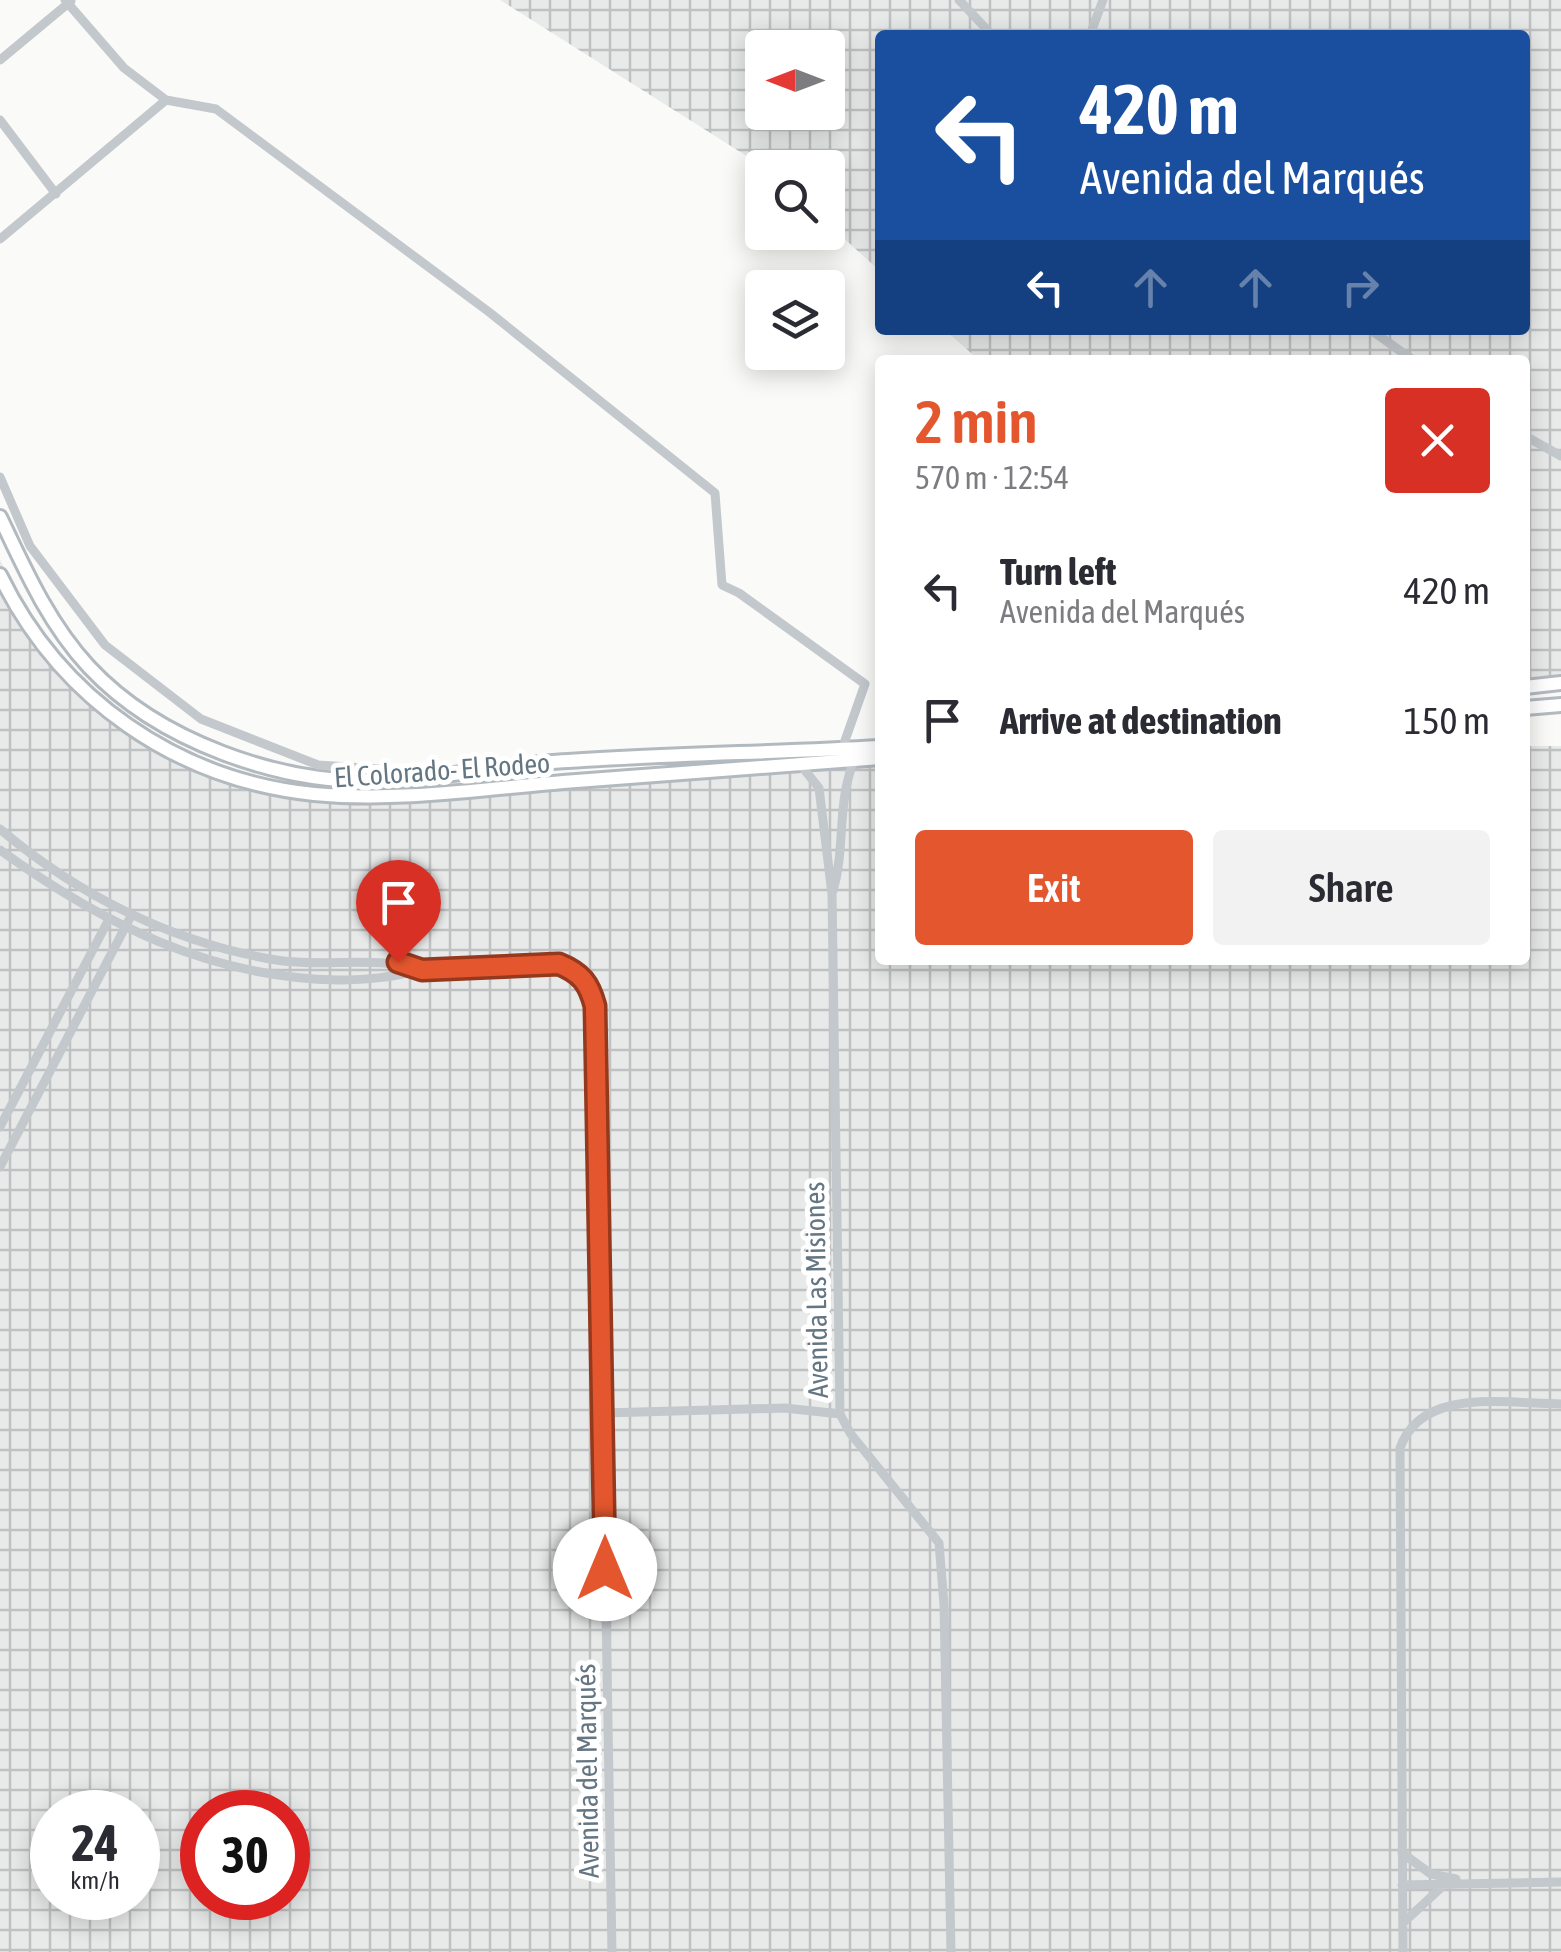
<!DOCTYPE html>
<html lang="en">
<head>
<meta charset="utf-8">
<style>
	:root { --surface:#fff; --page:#f2f2f3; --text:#2b2b33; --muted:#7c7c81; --accent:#e4572e }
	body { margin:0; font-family:"Asap Condensed",sans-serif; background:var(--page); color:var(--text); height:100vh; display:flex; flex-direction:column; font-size:38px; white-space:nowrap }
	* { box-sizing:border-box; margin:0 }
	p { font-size:32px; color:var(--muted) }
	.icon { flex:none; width:55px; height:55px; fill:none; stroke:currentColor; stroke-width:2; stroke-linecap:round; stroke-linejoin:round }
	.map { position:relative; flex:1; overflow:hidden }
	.details { position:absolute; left:875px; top:355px; width:655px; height:610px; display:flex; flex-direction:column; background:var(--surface); border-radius:10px; box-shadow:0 5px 25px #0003 }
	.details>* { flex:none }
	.hud { position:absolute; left:875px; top:30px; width:655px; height:305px; border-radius:10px; box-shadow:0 5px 25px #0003; background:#1a4fa0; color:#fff; overflow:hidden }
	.needle { width:65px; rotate:270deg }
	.buttons { position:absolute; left:745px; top:30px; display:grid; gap:20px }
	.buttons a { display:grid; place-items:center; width:100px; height:100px; border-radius:10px; background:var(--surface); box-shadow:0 5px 25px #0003; font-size:50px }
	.speed { position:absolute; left:30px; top:1790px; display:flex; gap:20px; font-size:50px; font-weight:700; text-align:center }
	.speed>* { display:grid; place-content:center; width:130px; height:130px; border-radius:50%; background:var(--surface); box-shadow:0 5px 25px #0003; line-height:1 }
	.speed small { font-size:25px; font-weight:400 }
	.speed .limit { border:15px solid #d22; background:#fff; color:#111 }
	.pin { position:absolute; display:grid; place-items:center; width:85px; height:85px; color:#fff; margin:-102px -42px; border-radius:50% 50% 50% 0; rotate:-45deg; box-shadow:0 0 10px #0007 }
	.pin .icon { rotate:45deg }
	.me { position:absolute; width:110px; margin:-55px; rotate:0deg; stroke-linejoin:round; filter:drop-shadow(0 0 8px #0008) }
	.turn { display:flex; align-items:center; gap:35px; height:210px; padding:0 40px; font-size:45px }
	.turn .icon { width:130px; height:130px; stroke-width:2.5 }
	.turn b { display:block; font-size:70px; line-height:85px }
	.lanes { display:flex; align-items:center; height:95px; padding:0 40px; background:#0003; justify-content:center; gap:50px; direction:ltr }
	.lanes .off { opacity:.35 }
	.round { display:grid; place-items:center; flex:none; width:105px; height:105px; border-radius:10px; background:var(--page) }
	.headline { display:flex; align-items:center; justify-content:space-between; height:170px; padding:0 40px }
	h1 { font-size:60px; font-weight:600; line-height:75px; color:var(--accent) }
	.primary-button { display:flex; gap:20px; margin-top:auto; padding:20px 40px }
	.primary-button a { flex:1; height:115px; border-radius:10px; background:var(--accent); color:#fff; font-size:40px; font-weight:600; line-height:115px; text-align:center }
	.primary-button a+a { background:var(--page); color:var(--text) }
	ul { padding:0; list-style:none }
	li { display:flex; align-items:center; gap:30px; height:130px; padding:0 40px }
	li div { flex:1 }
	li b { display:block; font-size:38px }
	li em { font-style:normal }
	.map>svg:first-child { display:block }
</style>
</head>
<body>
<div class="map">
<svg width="1561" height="1952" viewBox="0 0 1561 1952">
	<defs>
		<pattern id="industrial-grid" width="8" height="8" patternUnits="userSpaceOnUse" patternTransform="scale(2.5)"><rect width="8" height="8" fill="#e8e9e9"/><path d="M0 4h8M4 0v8" fill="none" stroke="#c0c1c2"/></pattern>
	</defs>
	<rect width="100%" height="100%" fill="#fafaf8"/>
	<path fill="url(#industrial-grid)" fill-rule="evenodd" d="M500,0H1561V679L1525,682V360H979L945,330H1525V35H880V271L828,224V168L764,167ZM762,48H828V112H762Z
		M0,560L40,637L77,685L184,762L312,794L426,793L880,757V960H1525V746H1561V1952H0ZM52,1812H138V1898H52ZM202,1812H288V1898H202Z"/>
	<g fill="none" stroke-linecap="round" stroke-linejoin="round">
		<defs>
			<path id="secondary" d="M0,517C25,570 49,624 89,667C158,741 279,784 379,781C442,779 505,764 568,761C672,754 776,753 880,747
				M0,575C60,699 177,780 314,794C396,802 481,789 563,782C669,774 774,766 880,758
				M1525,687L1561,683
				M1525,708L1561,705"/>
		</defs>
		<use href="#secondary" stroke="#b3babf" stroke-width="18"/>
		<path stroke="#c3c8cc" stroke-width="9" d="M65,0L124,68L166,100L216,109L489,312L715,493L722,585L739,593L865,684L842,749
			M959,0L992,35
			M1090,35L1103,0
			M0,60L71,1
			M0,120L56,194
			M0,239L166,100
			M1371,330L1413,360
			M1525,436L1561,456
			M0,477L30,546L105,645L201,719L318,765L441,773
			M799,763L819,788L832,894L840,1414L850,1433L939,1543L944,1605L951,1952
			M0,829C79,896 174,943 276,960C324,968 376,955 422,970
			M0,850C101,923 210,978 338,980C370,980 391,977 421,970C464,961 515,966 559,964C610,984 596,1053 597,1099L612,1952
			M833,891C846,846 836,808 854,760
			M0,1127L109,919
			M0,1167L131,916
			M604,1413L785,1408L840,1414
			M1402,1853L1431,1874L1456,1879
			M1402,1885L1561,1882
			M1403,1923L1445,1884
			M1403,1952L1400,1448C1422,1386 1507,1404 1561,1404"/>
		<use href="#secondary" stroke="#fff" stroke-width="12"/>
	</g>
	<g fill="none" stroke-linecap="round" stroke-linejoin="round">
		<defs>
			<path id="route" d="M398,962L422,970L559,964C581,973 589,983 595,1006L605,1569"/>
		</defs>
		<use href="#route" stroke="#94391e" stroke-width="25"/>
		<use href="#route" stroke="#e4572e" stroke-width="18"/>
	</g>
	<g text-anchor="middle" stroke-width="10" stroke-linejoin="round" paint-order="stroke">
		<g font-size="28" fill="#657683" stroke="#fff">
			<text transform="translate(442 770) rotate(-4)" y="10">El Colorado- El Rodeo</text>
			<text transform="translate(816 1290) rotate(-91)" y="10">Avenida Las Misiones</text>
			<text transform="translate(587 1771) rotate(-91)" y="10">Avenida del Marqués</text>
		</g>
	</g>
</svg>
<div class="buttons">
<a><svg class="needle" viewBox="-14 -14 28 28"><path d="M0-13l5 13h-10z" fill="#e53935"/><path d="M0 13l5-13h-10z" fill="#7c7c81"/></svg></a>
<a><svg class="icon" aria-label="search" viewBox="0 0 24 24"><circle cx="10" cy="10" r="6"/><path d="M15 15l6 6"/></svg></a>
<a><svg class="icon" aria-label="layers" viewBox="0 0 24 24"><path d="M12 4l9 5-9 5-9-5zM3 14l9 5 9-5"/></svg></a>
</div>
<div class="speed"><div>24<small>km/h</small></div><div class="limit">30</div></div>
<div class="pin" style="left:398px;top:962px;background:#d93025"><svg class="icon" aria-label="arrive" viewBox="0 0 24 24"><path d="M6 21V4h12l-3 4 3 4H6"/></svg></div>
<svg class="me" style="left:605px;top:1569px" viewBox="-20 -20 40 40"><circle r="19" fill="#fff"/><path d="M0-13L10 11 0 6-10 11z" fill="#e4572e"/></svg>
<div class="hud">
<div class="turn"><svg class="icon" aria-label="left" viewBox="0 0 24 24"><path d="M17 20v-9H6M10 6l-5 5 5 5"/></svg><div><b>420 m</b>Avenida del Marqués</div></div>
<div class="lanes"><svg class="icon" aria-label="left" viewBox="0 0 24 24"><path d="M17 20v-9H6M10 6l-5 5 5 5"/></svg><svg class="icon off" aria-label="ahead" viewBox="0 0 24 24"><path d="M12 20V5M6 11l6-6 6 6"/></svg><svg class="icon off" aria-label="ahead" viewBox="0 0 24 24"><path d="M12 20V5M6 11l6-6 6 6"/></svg><svg class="icon off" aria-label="right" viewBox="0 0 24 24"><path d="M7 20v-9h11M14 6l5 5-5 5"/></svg></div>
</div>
<section class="details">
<div class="headline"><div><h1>2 min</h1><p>570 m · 12:54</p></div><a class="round" style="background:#d93025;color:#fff"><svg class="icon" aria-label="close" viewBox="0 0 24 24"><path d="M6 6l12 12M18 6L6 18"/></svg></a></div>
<ul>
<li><svg class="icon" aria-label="left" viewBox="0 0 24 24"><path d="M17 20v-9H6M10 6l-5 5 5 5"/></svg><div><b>Turn left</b><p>Avenida del Marqués</p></div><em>420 m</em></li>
<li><svg class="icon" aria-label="arrive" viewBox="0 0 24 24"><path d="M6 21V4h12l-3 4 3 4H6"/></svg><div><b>Arrive at destination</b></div><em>150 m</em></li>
</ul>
<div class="primary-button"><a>Exit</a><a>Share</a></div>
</section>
</div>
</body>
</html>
